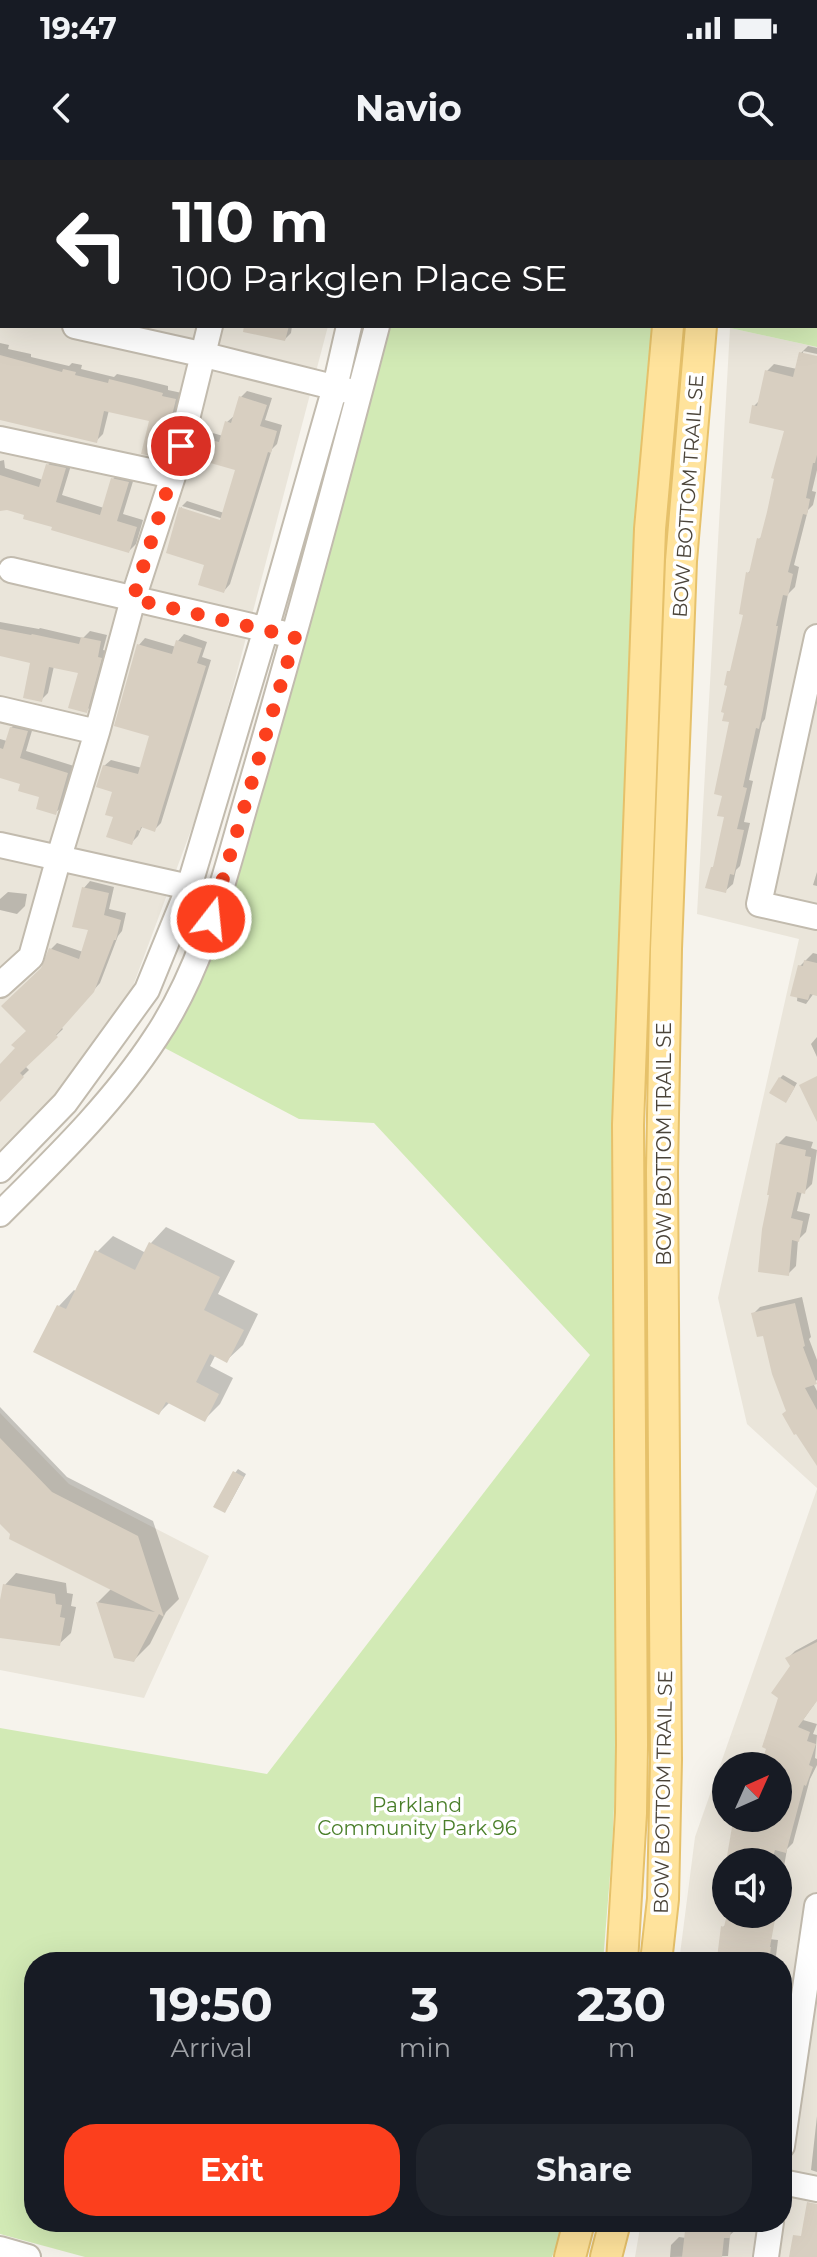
<!DOCTYPE html>
<html lang="en">
<head>
<meta charset="utf-8">
<style>
	:root { --surface:#171b24; --page:#20242c; --text:#f1f3f6; --muted:#9ea1a6; --accent:#fc3f1d }
	body { margin:0; font-family:Montserrat,sans-serif; background:var(--page); color:var(--text); height:100vh; display:flex; flex-direction:column; font-size:30px; white-space:nowrap }
	* { box-sizing:border-box; margin:0 }
	p { font-size:26px; color:var(--muted) }
	.icon { flex:none; width:44px; height:44px; fill:none; stroke:currentColor; stroke-width:2; stroke-linecap:round; stroke-linejoin:round }
	.map { position:relative; flex:1; overflow:hidden }
	.sheet { position:absolute; left:24px; top:1792px; width:768px; height:280px; display:flex; flex-direction:column; background:var(--surface); border-radius:32px; box-shadow:0 8px 32px #0002 }
	.sheet>* { flex:none }
	.banner { position:absolute; left:0px; top:0px; width:818px; height:168px; box-shadow:0 8px 32px #0002; background:#202124; color:#fff; overflow:hidden }
	.needle { width:52px; rotate:45deg }
	.buttons { position:absolute; left:712px; top:1592px; display:grid; gap:16px }
	.buttons a { display:grid; place-items:center; width:80px; height:80px; border-radius:50%; background:var(--surface); box-shadow:0 8px 32px #0002; font-size:40px }
	.pin { position:absolute; display:grid; place-items:center; width:68px; height:68px; color:#fff; margin:-34px; border:4px solid #fff; border-radius:50%; box-shadow:0 2px 8px #0007 }
	.me { position:absolute; width:88px; margin:-44px; rotate:16deg; stroke-linejoin:round; filter:drop-shadow(0 0 6px #0008) }
	.turn { display:flex; align-items:center; gap:28px; height:168px; padding:0 40px; font-size:36px }
	.turn .icon { width:104px; height:104px; stroke-width:2.5 }
	.turn b { display:block; font-size:56px; line-height:68px }
	.eta { display:flex; justify-content:space-evenly; align-items:center; height:136px; text-align:center }
	.eta b { font-size:48px; font-weight:700; line-height:56px }
	.cta { display:flex; gap:16px; margin-top:auto; padding:16px 40px }
	.cta a { flex:1; height:92px; border-radius:32px; background:var(--accent); color:#fff; font-size:32px; font-weight:700; line-height:92px; text-align:center }
	.cta a+a { background:var(--page); color:var(--text) }
	.status { display:flex; justify-content:space-between; align-items:center; height:56px; padding:0 40px; background:var(--surface); direction:ltr }
	.status svg { height:22px; fill:currentColor }
	header { display:flex; justify-content:space-between; align-items:center; height:104px; padding:0 40px; background:var(--surface); font-size:36px; font-weight:700 }
	.map>svg:first-child { display:block }
</style>
</head>
<body>
<div class="status"><b>19:47</b><svg viewBox="0 0 49 12"><path d="M0 12V9h3v3zM5 12V6h3v6zM10 12V3h3v9zM15 12V0h3v12zM26 1h20v11H26zM47 4h2v5h-2z"/></svg></div>
<header><svg class="icon" aria-label="back" viewBox="0 0 24 24"><path d="M15 5l-7 7 7 7"/></svg>Navio<svg class="icon" aria-label="search" viewBox="0 0 24 24"><circle cx="10" cy="10" r="6"/><path d="M15 15l6 6"/></svg></header>
<div class="map">
<svg width="817" height="2097" viewBox="0 0 817 2097">
	<rect width="100%" height="100%" fill="#f6f3ec"/>
	<path fill="#eae5da" fill-rule="evenodd" d="M0,0H369L368,2H2V166H328L206,630L130,834L58,942L0,996Z
		M730,168L817,187V1328L747,1264L718,1138L799,779L697,754Z
		M0,1253L69,1324L209,1396L144,1538L0,1510Z
		M817,1329V2097H635L641,2062H782V1802H679L695,1677ZM726,1606H778V1658H726ZM726,1702H778V1754H726Z"/>
	<path fill="#d2eab5" d="M748,0H817V187L730,168V166H816V2H747Z
		M388,166H652L636,399L617,822L615,959V1441L618,1559L612,1691L603,1802H34V2062H565L552,2097H85L0,2074V1568L267,1614L590,1195L374,963L299,959L161,886L213,768L291,533Z"/>
	<path fill="#0003" d="M24,0H48L47,2H24Z
		M75,0H202L211,2H74Z
		M217,0H239V2H216Z
		M267,0H326L335,2H266Z
		M0,35H2V111H0Z
		M263,166H298H292L291,173L285,179Z
		M0,183L9,185L8,189L31,194V197L69,206L72,203L82,205L81,209L114,217L117,214L140,219L168,226V230L182,233L168,289L161,296L152,260L109,250L103,274L96,281L0,223Z
		M808,186L817,188V194L803,191V195L817,198V310L812,331L816,332L813,345L808,350L794,405L799,407L795,427L788,434L765,559L762,563L749,620L753,621L744,662L750,663L740,706L736,710L733,724L725,731L712,708L716,704L726,656L732,561L729,512L733,508L745,454L748,413L752,409L759,379L763,376L787,269L754,246L760,240L767,211L774,204L797,209L801,193Z
		M247,231L272,238L265,260L282,265L277,284L272,289L230,424L224,431L207,404L181,348L182,347V350L229,364L230,361L182,346L187,341L224,353L237,308L200,278L206,271L223,276L227,262L234,256L241,237Z
		M55,298L72,302L62,335L104,348L113,319L120,312L135,315L123,354L143,360L136,384L129,391L7,348L0,349V301L4,300L5,308L43,320L48,305Z
		M0,462L39,469L40,468L83,478L90,471L107,475L103,490L107,491L93,544L86,551L80,512L54,506L48,533L41,540L32,501L0,494Z
		M184,474L207,482L202,497L211,500L161,663L155,669L143,665L138,676L132,682L115,656V630L104,606L111,600L142,608L152,575L139,485L145,478L176,487L178,481Z
		M19,560L34,564L26,591L74,606L63,646L55,653L42,636L22,623L0,616V579L7,581L11,568Z
		M817,712V726L813,725Z
		M90,721L114,727L109,749L126,753L122,771L118,776L100,823L61,867L63,869L25,906L29,910L0,938V907L17,888L29,871L43,809L51,789L57,783L83,792L91,769L84,728Z
		M8,732L27,734L25,746L17,754L0,750V739Z
		M813,793L817,794V834L814,833L806,844L797,841L800,806Z
		M817,877V897L811,884Z
		M783,915L797,923L789,937L780,918Z
		M786,976L813,982L811,988L817,990L812,1024L804,1032L802,1031L797,1051L810,1054L806,1072L798,1080L796,1106L788,1114L778,984Z
		M166,1067L235,1101L218,1134L258,1154L243,1185L227,1200L216,1194L210,1206L233,1218L220,1244L205,1259L170,1242L159,1253L36,1191L59,1146L74,1130L77,1132L97,1092L113,1076L146,1093L151,1083Z
		M802,1137L811,1177L809,1179L817,1200V1220L813,1223L817,1231V1302L788,1251L764,1173L753,1154L760,1147Z
		M0,1247L67,1317L153,1361L179,1439L166,1452L150,1484L134,1500L115,1496L98,1442L112,1428L17,1353L0,1361Z
		M238,1309L246,1314L228,1347L235,1313Z
		M16,1413L66,1423L67,1433L73,1434L71,1446L76,1447L71,1473L59,1484L0,1464L5,1425Z
		M817,1479V1540L803,1560L817,1564L813,1574L817,1575L815,1598L817,1599V1605L810,1619L793,1683L787,1689L780,1731H785L783,1743L778,1748V1702H728L739,1674L754,1658H778V1606H762L792,1506L788,1498L795,1491Z
		M729,1754H774L769,1779L778,1780L776,1796L769,1802H726L723,1767L727,1764Z
		M817,1956V2012L811,2010Z
		M688,2062H738L737,2069L730,2075L728,2096L670,2097L671,2085L679,2077L686,2078Z"/>
	<path fill="#d8cfc1" d="M244,166H289L285,181L243,172Z
		M799,192L817,196V295L815,303H813L806,338L810,339L807,355L803,354L788,412L793,414L788,436L783,435L776,466H778L763,550L759,569L756,568L743,627L747,628L737,669L744,670L734,715L730,714L726,733L705,728L711,707H713L724,657L717,656L722,636L714,634L729,562L722,561L724,553L721,552L727,526L724,525L727,511H730L743,455L739,454L746,412L749,413L757,378L760,379L767,352L774,319L771,318L784,271L749,263L752,245L757,246L765,210L793,217Z
		M0,195L62,212L63,209L76,212L75,215L108,223L109,219L133,225L163,233L162,236L176,239L162,298L141,294L149,261L104,251L97,283L0,260Z
		M239,236L267,245L260,266L277,271L271,293L268,292L224,433L198,425L204,405L166,393L179,347L220,360L235,310L193,298L198,277L219,282L225,261L231,263Z
		M46,304L66,308L56,342L100,355L111,318L129,322L117,361L137,367L129,393L51,370L52,367L23,359L24,355L7,350L0,351V315L39,327Z
		M0,469L31,475L32,474L79,484L81,477L101,481L98,497L102,498L87,553L68,548L78,513L49,507L42,542L23,538L30,503L0,496Z
		M176,480L202,488L197,503L206,506L155,672L141,667L140,671L137,670L132,685L106,677L113,657L105,655L112,632L96,627L103,605L138,614L149,576L114,566L137,484L172,494Z
		M10,567L28,571L20,598L68,613L56,655L36,649L39,637L18,631L20,624L0,618V588L3,589Z
		M82,727L109,733L104,755L121,760L116,780H114L94,832L56,875L58,877L20,913L24,917L0,942V904L15,888L11,885L26,871L1,846L41,808L49,788L79,799L88,770L72,767Z
		M804,800L817,803V836L810,834L808,840L790,836L798,805L803,806Z
		M817,916V962L799,925Z
		M779,917L795,927L786,943L769,933Z
		M776,983L806,990L805,996L811,997L805,1034L797,1032L791,1058L803,1061L799,1082L792,1080L789,1116L758,1112L762,1069L769,1035H767Z
		M149,1082L220,1117L204,1150L244,1170L227,1203L210,1194L196,1222L219,1234L205,1262L166,1242L159,1255L33,1192L57,1145L66,1149L95,1090L135,1110Z
		M795,1143L805,1186L803,1187L817,1224L805,1228L817,1250V1306L796,1274L794,1275L782,1254L786,1251L772,1214L763,1176L757,1177L751,1153Z
		M0,1278L52,1332L138,1376L164,1457L159,1454L134,1502L114,1498L96,1442L155,1452L9,1379L10,1374L0,1364Z
		M233,1311L244,1317L225,1353L213,1347Z
		M3,1424L55,1434L56,1444L62,1445L60,1457L65,1458L60,1486L0,1478V1440Z
		M817,1482V1541L798,1567L810,1572L807,1581L816,1584L809,1605L813,1607L806,1626L804,1625L786,1693L775,1690L773,1697L763,1695V1702H726L733,1661L753,1665L755,1658H778V1606H760L766,1589L762,1587L778,1538L771,1533L790,1506L785,1498Z
		M727,1754H776L770,1787H771L769,1802H745L717,1798L721,1766L724,1767Z
		M807,2042L817,2044V2097H789L793,2075L801,2076Z
		M686,2062H732L730,2078H724L722,2097H682Z"/>
	<g fill="none" stroke-linecap="round" stroke-linejoin="round">
		<defs>
			<path id="minor" d="M413,0L417,2
				M249,2L250,0
				M388,2L389,0
				M0,28H2
				M0,149L2,150
				M75,166L205,195L349,231
				M0,279L173,316
				M11,410L281,473
				M817,477L759,744L817,757
				M0,549L97,572
				M0,685L189,727
				M0,825L31,797L59,697L97,572L133,439L173,316L210,166
				M0,1010L65,943L147,830L189,727L266,469L335,227L349,166
				M0,1054C56,998 113,943 156,877C207,801 226,708 252,622C296,471 337,319 377,166
				M782,1986L817,1746
				M782,2022L817,2029
				M0,2089L28,2097
				M766,2097L771,2062"/>
			<path id="major" d="M683,2V0
				M716,2V0
				M622,1802L631,1653L632,1585L628,965L650,369L668,166
				M656,1802L663,1739L666,1600L662,1010L666,789L681,401L701,166
				M570,2097L579,2062
				M606,2097L615,2062"/>
		</defs>
		<use href="#minor" stroke="#c2bbae" stroke-width="28"/>
		<use href="#major" stroke="#e6c16a" stroke-width="34"/>
		<use href="#minor" stroke="#fff" stroke-width="24"/>
		<use href="#major" stroke="#ffe39c" stroke-width="30"/>
	</g>
	<g fill="none" stroke-linecap="round" stroke-linejoin="round">
		<path stroke="#fc3f1d" stroke-width="14" stroke-dasharray="0 25.2" d="M181,286L133,439L295,477L211,759"/>
	</g>
	<g text-anchor="middle" stroke-width="7" stroke-linejoin="round" paint-order="stroke">
		<g font-size="20" fill="#4b4439" stroke="#fff">
			<text transform="translate(688 336) rotate(-86)" y="7">BOW BOTTOM TRAIL SE</text>
			<text transform="translate(664 984) rotate(-90)" y="7">BOW BOTTOM TRAIL SE</text>
			<text transform="translate(663 1632) rotate(-89)" y="7">BOW BOTTOM TRAIL SE</text>
		</g>
		<g font-size="20" fill="#4a7f2a" stroke="#fff">
			<text x="417" y="1652">Parkland<tspan x="417" dy="23">Community Park 96</tspan></text>
		</g>
	</g>
</svg>
<div class="buttons">
<a><svg class="needle" viewBox="-14 -14 28 28"><path d="M0-13l5 13h-10z" fill="#e53935"/><path d="M0 13l5-13h-10z" fill="#9ea1a6"/></svg></a>
<a><svg class="icon" aria-label="sound" viewBox="0 0 24 24"><path d="M4 9h4l5-4v14l-5-4H4zM17 9q2 3 0 6"/></svg></a>
</div>
<div class="pin" style="left:181px;top:286px;background:#d93025"><svg class="icon" aria-label="arrive" viewBox="0 0 24 24"><path d="M6 21V4h12l-3 4 3 4H6"/></svg></div>
<svg class="me" style="left:211px;top:759px" viewBox="-20 -20 40 40"><circle r="17" fill="#fc3f1d" stroke="#fff" stroke-width="3"/><path d="M0-11L8 9 0 5-8 9z" fill="#fff"/></svg>
<div class="banner">
<div class="turn"><svg class="icon" aria-label="left" viewBox="0 0 24 24"><path d="M17 20v-9H6M10 6l-5 5 5 5"/></svg><div><b>110 m</b>100 Parkglen Place SE</div></div>
</div>
<section class="sheet">
<div class="eta">
<div><b>19:50</b><p>Arrival</p></div>
<div><b>3</b><p>min</p></div>
<div><b>230</b><p>m</p></div>
</div>
<div class="cta"><a>Exit</a><a>Share</a></div>
</section>
</div>
</body>
</html>
